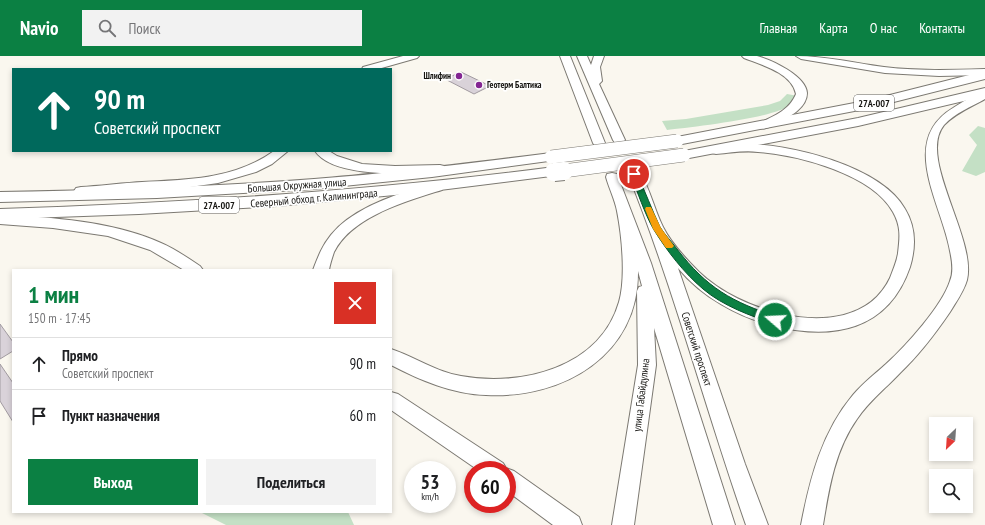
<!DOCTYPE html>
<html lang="ru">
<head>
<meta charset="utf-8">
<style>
	:root { --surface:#fff; --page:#f2f2f2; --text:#202124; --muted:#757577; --line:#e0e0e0; --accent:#0b8043 }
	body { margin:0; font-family:"PT Sans Narrow",sans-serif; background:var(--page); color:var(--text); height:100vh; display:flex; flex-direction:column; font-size:15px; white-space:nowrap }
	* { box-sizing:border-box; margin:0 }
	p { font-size:13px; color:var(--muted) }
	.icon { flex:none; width:22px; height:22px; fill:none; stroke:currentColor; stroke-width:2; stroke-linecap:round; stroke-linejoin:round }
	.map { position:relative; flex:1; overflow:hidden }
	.drawer { position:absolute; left:12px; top:213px; width:380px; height:244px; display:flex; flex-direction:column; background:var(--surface); border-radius:0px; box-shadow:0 2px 6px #0003 }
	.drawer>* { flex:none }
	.guide { position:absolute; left:12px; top:12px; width:380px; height:84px; border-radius:0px; box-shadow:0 2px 6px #0003; background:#00695c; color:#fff; overflow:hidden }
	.needle { width:26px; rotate:205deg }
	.controls { position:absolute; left:929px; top:361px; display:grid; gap:8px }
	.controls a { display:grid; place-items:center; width:44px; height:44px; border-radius:0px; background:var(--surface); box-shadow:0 2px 6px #0003; font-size:20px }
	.speed { position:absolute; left:404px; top:405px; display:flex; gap:8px; font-size:20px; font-weight:700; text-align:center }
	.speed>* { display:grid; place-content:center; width:52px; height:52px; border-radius:50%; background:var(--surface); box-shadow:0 2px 6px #0003; line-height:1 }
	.speed small { font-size:10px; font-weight:400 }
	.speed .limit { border:6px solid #d22; background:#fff; color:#111 }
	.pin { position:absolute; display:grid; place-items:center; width:34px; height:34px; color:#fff; margin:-17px; border:2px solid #fff; border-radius:50%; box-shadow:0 1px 4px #0007 }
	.me { position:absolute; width:44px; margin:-22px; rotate:289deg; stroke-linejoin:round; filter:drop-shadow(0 0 3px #0008) }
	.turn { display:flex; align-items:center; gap:14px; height:84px; padding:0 16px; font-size:18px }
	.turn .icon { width:52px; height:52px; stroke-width:2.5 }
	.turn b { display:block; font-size:28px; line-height:34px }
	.round { display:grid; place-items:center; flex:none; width:42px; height:42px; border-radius:0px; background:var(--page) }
	.headline { display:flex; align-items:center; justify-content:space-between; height:68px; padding:0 16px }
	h1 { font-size:24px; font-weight:800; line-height:30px; color:var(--accent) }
	.primary-button { display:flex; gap:8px; margin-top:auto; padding:8px 16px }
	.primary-button a { flex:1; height:46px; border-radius:0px; background:var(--accent); color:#fff; font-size:16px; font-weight:800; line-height:46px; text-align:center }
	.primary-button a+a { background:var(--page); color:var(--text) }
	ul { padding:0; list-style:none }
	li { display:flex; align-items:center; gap:12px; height:52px; padding:0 16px; border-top:1px solid var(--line) }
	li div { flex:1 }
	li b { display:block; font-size:15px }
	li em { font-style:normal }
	header { display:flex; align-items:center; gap:24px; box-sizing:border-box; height:56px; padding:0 20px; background:var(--accent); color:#fff }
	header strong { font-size:19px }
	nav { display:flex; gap:22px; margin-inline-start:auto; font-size:14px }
	.search { width:280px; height:36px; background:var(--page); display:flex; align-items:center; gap:10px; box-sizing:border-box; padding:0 14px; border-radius:0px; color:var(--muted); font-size:15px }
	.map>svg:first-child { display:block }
</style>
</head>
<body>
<header>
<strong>Navio</strong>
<div class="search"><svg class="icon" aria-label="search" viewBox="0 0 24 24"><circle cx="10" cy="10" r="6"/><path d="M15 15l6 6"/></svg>Поиск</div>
<nav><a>Главная</a><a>Карта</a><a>О нас</a><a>Контакты</a></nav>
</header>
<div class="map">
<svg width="985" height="469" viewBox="0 0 985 469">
	<rect width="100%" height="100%" fill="#faf7ef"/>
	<path fill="#c4e0c5" d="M787,38L798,40C796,43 794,46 792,48C777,62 691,71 667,74L662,65L686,63L768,49L780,45Z
		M978,70L985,72V116L976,120L962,115L977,89L969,79Z
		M200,456H348L354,469H226Z"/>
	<path fill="#d9d2d9" stroke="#a29ba1" d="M461,16L490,30L474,38L445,23Z
		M0,268L13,286V295L0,303Z
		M0,308L13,327V366L0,345Z"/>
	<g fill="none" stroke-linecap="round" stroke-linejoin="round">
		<defs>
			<path id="major" d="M403,0H419L417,2L378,13H362L363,11Z
				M560,0H570L605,87L603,90H595L593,87Z
				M577,0H587L591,9L594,0H604L600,11L602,25L599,28L625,84L623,87H615L613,84Z
				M742,0C747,0 753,0 757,0C772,4 806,20 807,37C807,52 789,61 778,67C771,70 765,74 758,72L756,70L758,68C773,60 789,55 796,38C792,17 762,9 744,2Z
				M796,0C826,0 854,7 884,11C917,15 952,14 985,13V19L939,20L885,17L801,3Z
				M985,36V43C971,51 955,57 944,69C917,102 977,182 967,224C964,235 956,246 950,256C935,278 919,299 900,317C885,333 869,345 857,363C835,394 829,432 823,469H801C810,422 822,376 853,339C863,327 875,318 886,308C906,290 942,250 950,225C954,216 952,204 950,195C942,148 898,85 953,52C962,46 974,39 985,36Z
				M742,88C788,87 881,110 905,153C916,171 916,191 910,211C888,275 833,284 774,270C738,261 702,241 678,212L745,408L768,469H746C705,352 674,232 628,118L629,115H639C650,132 654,153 663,171C671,187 686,203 699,216C721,237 752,251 781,258C821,267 870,264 890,222C893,214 897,205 898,197C900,181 901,170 893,156C872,118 798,99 758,96C744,94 730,97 716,98L712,97L710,94L712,91Z
				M274,95H288L272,108L256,116L218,127L183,132L81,139L76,138L74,135L76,132L81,131C101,130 122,127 142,126C189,124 235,123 274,95Z
				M315,95H329L337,100L362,108L395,110L440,109L444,110L446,113L444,116L440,117C409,117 334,123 315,95Z
				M612,117L617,118L618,121L651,207L735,469H713L654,272L656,309L634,469H612L638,309L637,235L639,231L642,230L638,215C639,299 563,343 486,339C452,338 420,324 391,309V293C415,301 436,316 461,320C521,331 600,312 619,246C626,222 622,180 617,155C615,144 609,132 606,121L607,118Z
				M437,127L442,128L444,131L442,134C407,145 352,160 334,196C332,202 330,208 329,214H313C318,201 322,190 331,179C353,151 404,135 437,127Z
				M0,158C53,162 112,165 161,187C175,193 188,202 200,210L203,214H184L150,194L108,180L53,172L0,168Z
				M391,336L398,338L503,407L506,412L514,415L579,461L582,469H553L507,435V414H478L391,354Z"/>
			<path id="highway" d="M985,15V23L870,52L677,89L672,88L670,85L672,82L677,81L870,44Z
				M985,32V40L858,70L684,103L679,102L677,99L679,96L684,95L858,62Z
				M551,97L556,98L558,101L556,104L432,121L314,133L157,142L0,146V136C105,134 209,131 314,123C393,117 472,107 551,97Z
				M554,111L559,113L562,116L559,119L416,137L277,150L139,158L0,163V153C185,147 370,135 554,111Z"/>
		</defs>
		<use href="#major" stroke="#7c7972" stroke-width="2"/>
		<use href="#highway" stroke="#7c7972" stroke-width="2"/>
		<use href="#major" fill="#fff" fill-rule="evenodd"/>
		<use href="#highway" fill="#fff" fill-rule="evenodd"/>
		<defs>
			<path id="highway-bridge-far1" d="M551,101L677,85
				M556,116L684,99"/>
			<path id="highway-bridge" d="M554,116L564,115"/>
		</defs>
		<use href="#highway-bridge-far1" stroke="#7c7972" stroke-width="14" stroke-linecap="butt"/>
		<use href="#highway-bridge" stroke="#7c7972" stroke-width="20" stroke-linecap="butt"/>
		<use href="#highway-bridge-far1" stroke="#fff" stroke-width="13"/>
		<use href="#highway-bridge" stroke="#fff" stroke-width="18"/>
	</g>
	<path fill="#0b8043" stroke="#07532c" d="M634,115L637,118C645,135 652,154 660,171C665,179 672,186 677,193C707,232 732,246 778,261L780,264L778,267L775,268C751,260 723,250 703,233C684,217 667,195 654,174C644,157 638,136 630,118Z"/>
	<path fill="#f59e0b" d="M646,151H651L661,172L674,190L672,192H666L653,173L645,153Z"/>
	<g fill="#832692" stroke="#fff" stroke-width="1.5">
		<circle cx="459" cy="20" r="4"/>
		<circle cx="479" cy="29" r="4"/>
	</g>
	<g text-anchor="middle" stroke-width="3.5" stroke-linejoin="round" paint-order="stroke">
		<g font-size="9" font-weight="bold" fill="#161512" stroke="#fff" text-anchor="end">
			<text x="451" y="23">Шлифин</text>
			<text x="487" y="32" text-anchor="start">Геотерм Балтика</text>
		</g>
		<g fill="#fff" stroke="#5c5b59" stroke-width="1">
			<rect x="854" y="39" width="40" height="16" rx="3"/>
			<rect x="199" y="141" width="40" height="16" rx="3"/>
		</g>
		<g font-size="10" font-weight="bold" fill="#161512">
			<text x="874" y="51">27А-007</text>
			<text x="219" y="153">27А-007</text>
		</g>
		<g font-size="11" fill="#161512" stroke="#fff">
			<text transform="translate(297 129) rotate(-4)" y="4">Большая Окружная улица</text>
			<text transform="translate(314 142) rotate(-5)" y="4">Северный обход г. Калининграда</text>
			<text transform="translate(697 293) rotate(72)" y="4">Советский проспект</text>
			<text transform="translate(641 339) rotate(-83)" y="4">улица Габайдулина</text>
		</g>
	</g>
</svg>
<div class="controls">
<a><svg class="needle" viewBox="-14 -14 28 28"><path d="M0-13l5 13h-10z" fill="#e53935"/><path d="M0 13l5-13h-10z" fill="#757577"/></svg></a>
<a><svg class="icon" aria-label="search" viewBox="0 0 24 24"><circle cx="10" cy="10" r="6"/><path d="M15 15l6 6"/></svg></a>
</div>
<div class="speed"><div>53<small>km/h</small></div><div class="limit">60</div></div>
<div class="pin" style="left:634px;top:118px;background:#d93025"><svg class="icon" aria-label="arrive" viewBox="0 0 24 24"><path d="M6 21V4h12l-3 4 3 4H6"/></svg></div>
<svg class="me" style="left:775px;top:264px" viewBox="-20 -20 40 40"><circle r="17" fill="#0b8043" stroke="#fff" stroke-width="3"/><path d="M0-11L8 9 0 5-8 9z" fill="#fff"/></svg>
<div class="guide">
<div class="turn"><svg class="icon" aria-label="ahead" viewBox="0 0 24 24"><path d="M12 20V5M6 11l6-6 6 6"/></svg><div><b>90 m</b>Советский проспект</div></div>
</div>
<section class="drawer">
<div class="headline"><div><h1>1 мин</h1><p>150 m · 17:45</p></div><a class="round" style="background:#d93025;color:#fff"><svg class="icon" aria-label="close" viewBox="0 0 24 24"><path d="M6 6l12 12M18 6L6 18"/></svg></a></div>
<ul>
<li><svg class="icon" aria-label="ahead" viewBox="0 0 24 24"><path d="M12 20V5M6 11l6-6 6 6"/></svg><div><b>Прямо</b><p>Советский проспект</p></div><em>90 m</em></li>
<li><svg class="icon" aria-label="arrive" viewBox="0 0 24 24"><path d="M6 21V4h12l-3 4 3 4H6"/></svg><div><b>Пункт назначения</b></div><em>60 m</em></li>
</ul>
<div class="primary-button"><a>Выход</a><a>Поделиться</a></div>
</section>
</div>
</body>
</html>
